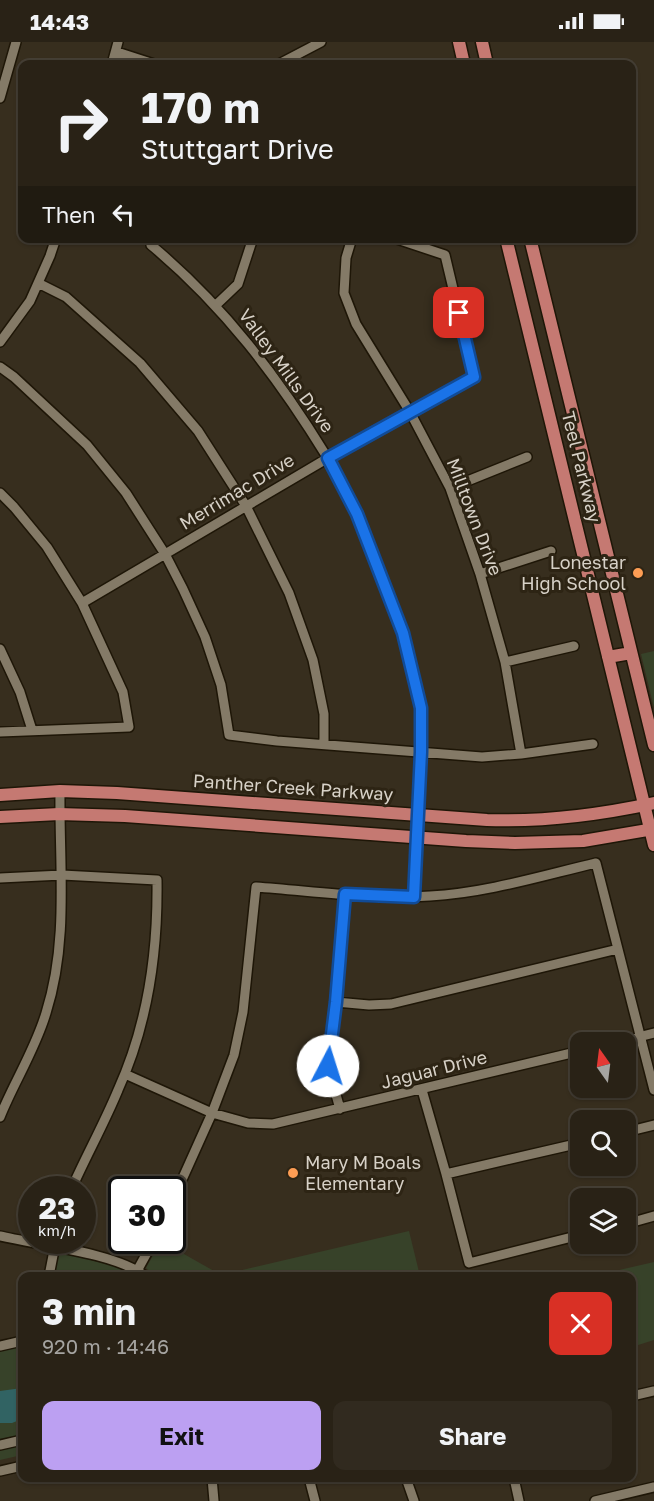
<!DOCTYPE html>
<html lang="en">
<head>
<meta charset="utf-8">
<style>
	:root { --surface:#292216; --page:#312a1f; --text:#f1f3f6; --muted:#a5a4a1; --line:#453f35; --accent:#bca0f2 }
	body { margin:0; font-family:"Golos Text",sans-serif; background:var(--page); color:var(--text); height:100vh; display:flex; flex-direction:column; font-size:22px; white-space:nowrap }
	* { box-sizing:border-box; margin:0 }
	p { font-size:20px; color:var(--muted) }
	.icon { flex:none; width:33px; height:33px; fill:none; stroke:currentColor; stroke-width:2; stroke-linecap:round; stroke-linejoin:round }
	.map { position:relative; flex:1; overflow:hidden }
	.sheet { position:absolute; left:18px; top:1230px; width:618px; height:210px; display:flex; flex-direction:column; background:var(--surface); border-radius:12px; box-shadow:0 2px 4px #0004,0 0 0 2px var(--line) }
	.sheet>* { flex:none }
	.guide { position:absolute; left:18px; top:18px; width:618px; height:183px; border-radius:12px; box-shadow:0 2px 4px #0004,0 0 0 2px var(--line); background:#292216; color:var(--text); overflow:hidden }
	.needle { width:39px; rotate:346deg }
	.controls { position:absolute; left:570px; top:990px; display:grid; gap:12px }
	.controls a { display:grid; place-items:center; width:66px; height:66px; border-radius:12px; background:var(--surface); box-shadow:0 2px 4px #0004,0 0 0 2px var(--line); font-size:30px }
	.speed { position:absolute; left:18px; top:1134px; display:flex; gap:12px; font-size:30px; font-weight:700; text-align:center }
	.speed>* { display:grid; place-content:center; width:78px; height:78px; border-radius:50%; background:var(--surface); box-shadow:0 2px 4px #0004,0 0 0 2px var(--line); line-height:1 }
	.speed small { font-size:15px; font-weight:400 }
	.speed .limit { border:3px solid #111; border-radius:9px; background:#fff; color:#111 }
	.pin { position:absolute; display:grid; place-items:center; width:51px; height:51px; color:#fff; margin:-26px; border-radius:12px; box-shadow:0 3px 9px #0006 }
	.me { position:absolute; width:66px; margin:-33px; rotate:5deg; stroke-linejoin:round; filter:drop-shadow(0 0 4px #0008) }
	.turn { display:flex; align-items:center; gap:21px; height:126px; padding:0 24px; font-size:27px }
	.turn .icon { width:78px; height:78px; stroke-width:2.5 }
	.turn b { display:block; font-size:42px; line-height:51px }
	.then { display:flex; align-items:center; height:57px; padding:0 24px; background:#0003; gap:12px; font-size:22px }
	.round { display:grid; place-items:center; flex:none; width:63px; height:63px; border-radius:12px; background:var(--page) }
	.headline { display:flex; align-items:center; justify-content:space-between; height:102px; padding:0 24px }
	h1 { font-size:36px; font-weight:700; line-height:45px }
	.primary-button { display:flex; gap:12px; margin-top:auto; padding:12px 24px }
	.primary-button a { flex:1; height:69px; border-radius:12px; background:var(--accent); color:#111; font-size:24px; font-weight:700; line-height:69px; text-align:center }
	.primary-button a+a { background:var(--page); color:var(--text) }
	.status { display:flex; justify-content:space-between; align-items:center; height:42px; padding:0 30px; background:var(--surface); direction:ltr }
	.status svg { height:16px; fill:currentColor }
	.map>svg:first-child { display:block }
</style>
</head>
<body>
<div class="status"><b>14:43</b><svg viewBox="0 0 49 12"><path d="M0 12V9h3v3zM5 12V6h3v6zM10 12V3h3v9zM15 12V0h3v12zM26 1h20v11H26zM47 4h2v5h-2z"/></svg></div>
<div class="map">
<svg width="654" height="1459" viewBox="0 0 654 1459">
	<rect width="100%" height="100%" fill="#372e1e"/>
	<path fill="#374229" d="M654,609V666L641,612Z
		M409,1189L420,1234H155L146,1226L161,1199L221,1233Z
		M58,1210L119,1225L136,1234H52Z
		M654,1220V1298L632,1305V1234H593Z
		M22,1303V1413L0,1418V1309Z"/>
	<path fill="#316363" d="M22,1346V1377L12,1381H0V1349Z"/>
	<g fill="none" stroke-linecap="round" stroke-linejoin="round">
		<defs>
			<path id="minor" d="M117,10L154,22
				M112,22L118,0
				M279,22L321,0
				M0,56L16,0
				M153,196L151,203C223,263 278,335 327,415C352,454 368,499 385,543C400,582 413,623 420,664C424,688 421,714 419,737C417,776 414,815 414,855
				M352,196L346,216L344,251L356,282L410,370L450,446L480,532L505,620L521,712
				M38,241L66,255L140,321L198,389L246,464L289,551L313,618L324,672V702
				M216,263L238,242L253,196
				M0,300L30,259L50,214L56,196
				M0,325L14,335L87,403L126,451L165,512L183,547L205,595L221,643L229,693L277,699L482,715L521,712L593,702
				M450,446L527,415
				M0,451L14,465L47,505L82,561L123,650L129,685L0,690
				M480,532L551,509
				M82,561L328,416L474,335L445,213L394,196
				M0,607L20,650L32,688
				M505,620L574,604
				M0,836L62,833L157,838C158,910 148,982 118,1048C104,1082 86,1114 71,1148
				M336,960L369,963L391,962L618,907
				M618,1000L654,991
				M125,1032L212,1071L248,1081L273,1082L580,1009
				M422,1048L446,1132L469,1221L580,1193
				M340,1067L328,1024L336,960L345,852
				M0,1075C14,1040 35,1008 46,971C69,899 59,823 60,749
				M626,1090L654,1083
				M446,1132L580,1101
				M172,1160L212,1071L234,1013L243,970L256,845C313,849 372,858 430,854C486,851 541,834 596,821L654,1048
				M626,1182L654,1174
				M0,1194C38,1203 116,1211 145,1234
				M137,1229L154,1198
				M49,1234L56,1198
				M0,1304L22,1299
				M632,1354L654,1349
				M0,1403L22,1398
				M0,1429L22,1424
				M212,1436L214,1459
				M309,1436L315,1459
				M406,1436L414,1459
				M514,1436L519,1459
				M595,1459L654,1445"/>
			<path id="major" d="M459,0L464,22
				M482,0L487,22
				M506,196L654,803
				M530,196L654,703
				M608,615L631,611
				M0,753L60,749L117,751L487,778C544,780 598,773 654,761
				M0,775L59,772L125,774L466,799L515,801L583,799L654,787"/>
		</defs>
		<use href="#minor" stroke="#1e1607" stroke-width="12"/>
		<use href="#major" stroke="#1e1607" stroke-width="15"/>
		<use href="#minor" stroke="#847a67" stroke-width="9"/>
		<use href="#major" stroke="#c57972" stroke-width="12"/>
	</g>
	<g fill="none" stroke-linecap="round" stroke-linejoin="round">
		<defs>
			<path id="route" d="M328,1024L336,960L345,852L414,855L421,710V666L403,591L357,472L328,416L474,335L459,271"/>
		</defs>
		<use href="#route" stroke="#114b97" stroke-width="15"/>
		<use href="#route" stroke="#1a73e8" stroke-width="10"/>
	</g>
	<g fill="#fd9d54" stroke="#2d2414" stroke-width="2">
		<circle cx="638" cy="531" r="6"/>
		<circle cx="293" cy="1131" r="6"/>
	</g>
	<g text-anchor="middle" stroke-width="6" stroke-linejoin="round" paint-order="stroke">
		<g font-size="18" fill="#d7d1c7" stroke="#2d2414">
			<text transform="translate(286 329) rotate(54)" y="6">Valley Mills Drive</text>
			<text transform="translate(581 425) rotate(76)" y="6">Teel Parkway</text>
			<text transform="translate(237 450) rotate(-31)" y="6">Merrimac Drive</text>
			<text transform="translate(474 475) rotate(69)" y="6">Milltown Drive</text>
			<text transform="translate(293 746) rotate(4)" y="6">Panther Creek Parkway</text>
			<text transform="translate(434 1028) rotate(-14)" y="6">Jaguar Drive</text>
		</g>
		<g font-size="18" fill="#d7d1c7" stroke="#2d2414" text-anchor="end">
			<text x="626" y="527">Lonestar<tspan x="626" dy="21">High School</tspan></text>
			<text x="305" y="1127" text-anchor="start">Mary M Boals<tspan x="305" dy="21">Elementary</tspan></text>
		</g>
	</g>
</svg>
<div class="controls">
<a><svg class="needle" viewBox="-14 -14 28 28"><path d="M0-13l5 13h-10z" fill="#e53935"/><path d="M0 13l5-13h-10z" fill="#a5a4a1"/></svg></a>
<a><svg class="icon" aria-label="search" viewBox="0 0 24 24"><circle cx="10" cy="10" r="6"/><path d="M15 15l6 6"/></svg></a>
<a><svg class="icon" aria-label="layers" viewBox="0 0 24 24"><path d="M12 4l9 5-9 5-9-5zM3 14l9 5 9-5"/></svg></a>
</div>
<div class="speed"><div>23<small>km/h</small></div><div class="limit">30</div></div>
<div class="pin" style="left:459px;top:271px;background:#d93025"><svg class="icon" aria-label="arrive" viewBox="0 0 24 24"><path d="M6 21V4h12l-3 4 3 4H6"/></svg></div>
<svg class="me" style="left:328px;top:1024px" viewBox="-20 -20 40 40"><circle r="19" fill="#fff"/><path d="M0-13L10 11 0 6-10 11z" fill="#1a73e8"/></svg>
<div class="guide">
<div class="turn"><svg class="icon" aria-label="right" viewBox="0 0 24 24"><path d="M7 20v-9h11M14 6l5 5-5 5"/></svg><div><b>170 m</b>Stuttgart Drive</div></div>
<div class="then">Then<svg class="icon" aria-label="left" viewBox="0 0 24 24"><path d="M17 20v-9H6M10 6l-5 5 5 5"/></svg></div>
</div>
<section class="sheet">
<div class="headline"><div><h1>3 min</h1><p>920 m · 14:46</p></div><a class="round" style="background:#d93025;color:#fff"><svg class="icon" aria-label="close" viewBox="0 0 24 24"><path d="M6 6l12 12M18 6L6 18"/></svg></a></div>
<div class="primary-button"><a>Exit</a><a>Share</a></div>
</section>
</div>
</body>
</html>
